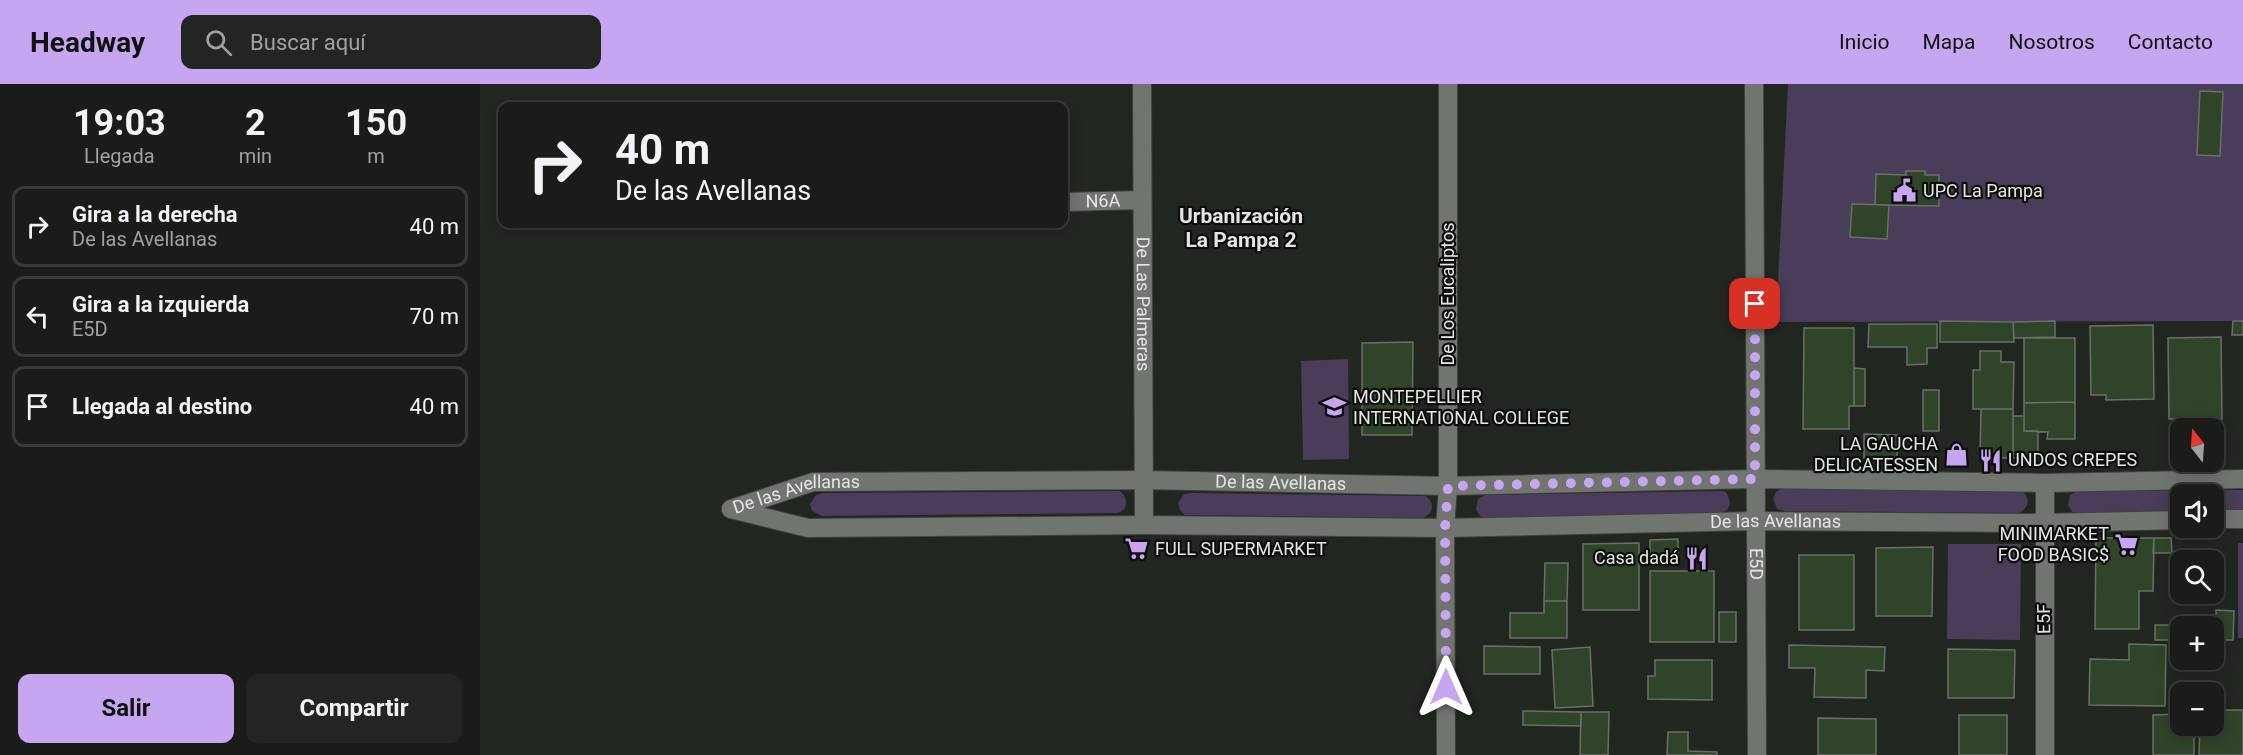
<!DOCTYPE html>
<html lang="es">
<head>
<meta charset="utf-8">
<style>
	:root { --surface:#1a1c19; --page:#232522; --text:#f1f3f6; --muted:#9fa1a2; --line:#383a38; --accent:#c6a6f0 }
	body { margin:0; font-family:Roboto,sans-serif; background:var(--page); color:var(--text); height:100vh; display:flex; flex-direction:column; font-size:22px; white-space:nowrap }
	* { box-sizing:border-box; margin:0 }
	p { font-size:20px; color:var(--muted) }
	.icon { flex:none; width:33px; height:33px; fill:none; stroke:currentColor; stroke-width:2; stroke-linecap:round; stroke-linejoin:round }
	.map { position:relative; flex:1; overflow:hidden }
	.panel { display:flex; flex-direction:column; background:var(--surface); width:480px }
	.panel>* { flex:none }
	.guide { position:absolute; left:18px; top:18px; width:570px; height:126px; border-radius:12px; box-shadow:0 3px 15px #0003,0 0 0 2px var(--line); background:#1a1c19; color:var(--text); overflow:hidden }
	.needle { width:39px; rotate:343deg }
	.tools { position:absolute; left:1690px; top:334px; display:grid; gap:12px }
	.tools a { display:grid; place-items:center; width:54px; height:54px; border-radius:12px; background:var(--surface); box-shadow:0 3px 15px #0003,0 0 0 2px var(--line); font-size:30px }
	.pin { position:absolute; display:grid; place-items:center; width:51px; height:51px; color:#fff; margin:-26px; border-radius:12px; box-shadow:0 3px 9px #0006 }
	.me { position:absolute; width:66px; margin:-33px; rotate:0deg; stroke-linejoin:round; filter:drop-shadow(0 0 4px #0008) }
	.turn { display:flex; align-items:center; gap:21px; height:126px; padding:0 18px; font-size:27px }
	.turn .icon { width:78px; height:78px; stroke-width:2.5 }
	.turn b { display:block; font-size:42px; line-height:51px }
	.eta { display:flex; justify-content:space-evenly; align-items:center; height:102px; text-align:center }
	.eta b { font-size:36px; font-weight:700; line-height:42px }
	.action { display:flex; gap:12px; margin-top:auto; padding:12px 18px }
	.action a { flex:1; height:69px; border-radius:12px; background:var(--accent); color:#111; font-size:24px; font-weight:700; line-height:69px; text-align:center }
	.action a+a { background:var(--page); color:var(--text) }
	ul { padding:0; list-style:none }
	li { display:flex; align-items:center; gap:18px; height:81px; margin:0 12px 9px; padding:0 6px; border:3px solid var(--line); border-radius:12px }
	li div { flex:1 }
	li b { display:block; font-size:22px }
	li em { font-style:normal }
	header { display:flex; align-items:center; gap:36px; box-sizing:border-box; height:84px; padding:0 30px; background:var(--accent); color:#111 }
	header strong { font-size:28px }
	nav { display:flex; gap:33px; margin-inline-start:auto; font-size:21px }
	.search { width:420px; height:54px; background:var(--page); display:flex; align-items:center; gap:15px; box-sizing:border-box; padding:0 21px; border-radius:12px; color:var(--muted); font-size:22px }
	main { display:flex; flex:1; min-height:0 }
	.map>svg:first-child { display:block }
</style>
</head>
<body>
<header>
<strong>Headway</strong>
<div class="search"><svg class="icon" aria-label="search" viewBox="0 0 24 24"><circle cx="10" cy="10" r="6"/><path d="M15 15l6 6"/></svg>Buscar aquí</div>
<nav><a>Inicio</a><a>Mapa</a><a>Nosotros</a><a>Contacto</a></nav>
</header>
<main>
<section class="panel">
<div class="eta">
<div><b>19:03</b><p>Llegada</p></div>
<div><b>2</b><p>min</p></div>
<div><b>150</b><p>m</p></div>
</div>
<ul>
<li><svg class="icon" aria-label="right" viewBox="0 0 24 24"><path d="M7 20v-9h11M14 6l5 5-5 5"/></svg><div><b>Gira a la derecha</b><p>De las Avellanas</p></div><em>40 m</em></li>
<li><svg class="icon" aria-label="left" viewBox="0 0 24 24"><path d="M17 20v-9H6M10 6l-5 5 5 5"/></svg><div><b>Gira a la izquierda</b><p>E5D</p></div><em>70 m</em></li>
<li><svg class="icon" aria-label="arrive" viewBox="0 0 24 24"><path d="M6 21V4h12l-3 4 3 4H6"/></svg><div><b>Llegada al destino</b></div><em>40 m</em></li>
</ul>
<div class="action"><a>Salir</a><a>Compartir</a></div>
</section>
<div class="map">
<svg width="1763" height="671" viewBox="0 0 1763 671">
	<rect width="100%" height="100%" fill="#222621"/>
	<path fill="#493d59" d="M1308,0H1763V237L1296,238Z
		M868,275L869,375L823,376L821,277Z
		M1302,404L1542,407C1551,414 1549,424 1539,429L1305,427L1297,425L1293,414L1296,408Z
		M1763,406V428H1734V411H1701V429L1600,430L1592,428L1588,421L1590,411L1597,407Z
		M640,407C648,414 649,425 638,429L342,432L332,427L330,420L336,411L344,409Z
		M1244,407L1247,409L1250,419L1248,425L1242,429L1008,434L1000,432L996,425L998,415L1005,411Z
		M712,409L946,412C955,419 954,429 943,434L705,431L700,426L698,419L704,410Z
		M1758,459H1763V554H1758Z
		M1468,460H1541L1540,556L1467,555Z"/>
	<path fill="#2f4428" stroke="#6b6f69" stroke-width="1.5" d="M1720,7L1743,8L1740,72L1717,71Z
		M1426,87H1445V91H1459V122L1395,121L1396,90L1426,91Z
		M1372,120L1409,121L1407,155L1370,153Z
		M1460,237L1533,238L1534,258H1460Z
		M1575,237V253L1534,254L1533,238Z
		M1753,237H1763V251H1752Z
		M1389,240H1457V264H1447V280L1427,281V263H1388Z
		M1673,241L1674,315L1626,316V311H1611L1610,242Z
		M1324,244H1374V322H1369V345H1323Z
		M1741,253L1742,335H1689L1688,254Z
		M1544,254H1595V318L1544,319Z
		M933,258L932,351H882V259Z
		M1500,267H1521V278H1534L1533,325H1493V286H1500Z
		M1374,284L1385,285V322H1374Z
		M1443,306H1459V347H1443Z
		M1595,318V355H1567L1568,348L1544,347V319Z
		M1501,325H1533V374H1500Z
		M1533,332H1544V347H1558V373L1533,374Z
		M1384,350L1417,351V375L1384,374Z
		M1616,454H1674L1673,507H1659V545H1615Z
		M1674,454H1691L1692,469H1673Z
		M1198,455V478L1170,479V456Z
		M1159,459V526H1103V460Z
		M1453,463L1452,532H1396V464Z
		M1319,471H1374V546H1319Z
		M1065,479H1088L1087,517H1064Z
		M1170,487H1234V558H1170Z
		M1064,517H1087V554H1030V529H1064Z
		M1736,526L1754,527L1753,556H1734V543H1701V556H1675V541H1736Z
		M1239,528H1256V558H1239Z
		M1649,560L1686,561L1685,622L1609,621L1610,575L1649,576Z
		M1309,561L1405,563L1404,587L1386,586V614L1334,613L1335,584H1309Z
		M1004,562L1060,563V590H1004Z
		M1110,563L1113,622L1075,624L1072,566Z
		M1468,565L1535,566L1534,614H1468Z
		M1175,576H1232V616L1168,615V592H1175Z
		M1734,626H1763V671H1719L1720,642H1734Z
		M1043,627L1101,628V642L1043,641Z
		M1101,628H1129L1128,671H1100Z
		M1701,630V642H1714V671H1673V631Z
		M1479,631H1527V671H1479Z
		M1338,634L1396,635V671H1338Z
		M1188,648H1208V667L1237,668V671H1187Z"/>
	<g fill="none" stroke-linecap="round" stroke-linejoin="round">
		<defs>
			<g id="minor">
				<path id="s1" d="M662,0L664,441"/>
				<path id="s2" d="M1274,0L1277,671"/>
				<path id="s3" d="M584,118L662,116"/>
				<path d="M1565,399V671"/>
				<path id="s4" d="M251,425L333,398L663,396L968,402L1275,395L1565,399L1763,395"/>
				<path id="s5" d="M251,425L328,444L664,441L965,444L1275,437L1563,439L1701,436"/>
				<path d="M1734,435H1763"/>
				<path d="M966,671L965,444L968,402V0"/>
			</g>
		</defs>
		<use href="#minor" stroke="#40433f" stroke-width="20"/>
		<use href="#minor" stroke="#717570" stroke-width="18"/>
	</g>
	<g fill="none" stroke-linecap="round" stroke-linejoin="round">
		<path stroke="#c6a6f0" stroke-width="10" stroke-dasharray="0 18" d="M966,603L965,444L968,402L1275,395V220"/>
	</g>
	<defs>
		<symbol id="civic-bare" viewBox="-9 -9 18 18"><path d="M-.6-6.5H3V-4.5H.6V-3L4-1V1h2V6H-6V1h2V-1L-.6-3ZM-1.2 2.5V6h2.4V2.5Z" fill="#c6a6f0" stroke="#0d0e0c" stroke-width="2.5" paint-order="stroke"/></symbol>
		<symbol id="university-bare" viewBox="-9 -9 18 18"><path d="M0-5L7-2L0 1L-7-2ZM-4 1L0 2.5L4 1V4Q0 6-4 4Z" fill="#c6a6f0" stroke="#0d0e0c" stroke-width="2.5" paint-order="stroke"/></symbol>
		<symbol id="shop-bare" viewBox="-9 -9 18 18"><path d="M-5-2.5h2.3a2.7 3.5 0 0 1 5.4 0H5L5.5 6h-11ZM-1.5-2.5h3a1.5 2.3 0 0 0-3 0Z" fill="#c6a6f0" stroke="#0d0e0c" stroke-width="2.5" paint-order="stroke"/></symbol>
		<symbol id="restaurant-bare" viewBox="-9 -9 18 18"><path d="M-5-6h1v4h1v-4h1v4h1v-4h1v5L-1.5 .5V6h-2V.5L-5-1ZM5-6V6H3V1.5H1.5Q1.5-4 5-6Z" fill="#c6a6f0" stroke="#0d0e0c" stroke-width="2.5" paint-order="stroke"/></symbol>
		<symbol id="supermarket-bare" viewBox="-9 -9 18 18"><path d="M-6-5.5h2.5l.6 2H6L4.5 2H-2.5L-4.4-4H-6ZM-1.5 3.2a1.3 1.3 0 1 0 .1 0ZM3 3.2a1.3 1.3 0 1 0 .1 0Z" fill="#c6a6f0" stroke="#0d0e0c" stroke-width="2.5" paint-order="stroke"/></symbol>
	</defs>
	<g fill-rule="evenodd">
		<use href="#civic-bare" x="1408" y="90" width="33" height="33"/>
		<use href="#university-bare" x="838" y="306" width="33" height="33"/>
		<use href="#shop-bare" x="1460" y="354" width="33" height="33"/>
		<use href="#restaurant-bare" x="1494" y="360" width="33" height="33"/>
		<use href="#supermarket-bare" x="1630" y="444" width="33" height="33"/>
		<use href="#supermarket-bare" x="640" y="448" width="33" height="33"/>
		<use href="#restaurant-bare" x="1200" y="458" width="33" height="33"/>
	</g>
	<g text-anchor="middle" stroke-width="4.5" stroke-linejoin="round" paint-order="stroke">
		<g font-size="18" fill="#e4e6e3" stroke="#0d0e0c" text-anchor="start">
			<text x="1443" y="113">UPC La Pampa</text>
			<text x="873" y="319">MONTEPELLIER<tspan x="873" dy="21">INTERNATIONAL COLLEGE</tspan></text>
			<text x="1458" y="366" text-anchor="end">LA GAUCHA<tspan x="1458" dy="21">DELICATESSEN</tspan></text>
			<text x="1528" y="382">UNDOS CREPES</text>
			<text x="1629" y="456" text-anchor="end">MINIMARKET<tspan x="1629" dy="21">FOOD BASIC$</tspan></text>
			<text x="675" y="471">FULL SUPERMARKET</text>
			<text x="1199" y="480" text-anchor="end">Casa dadá</text>
		</g>
		<g font-size="18" fill="#e4e6e3" stroke="#0d0e0c">
			<text dy="6" stroke="none"><textPath href="#s3" startOffset="39">N6A</textPath></text>
			<text transform="translate(968 210) rotate(-90)" y="6">De Los Eucaliptos</text>
			<text dy="6" stroke="none"><textPath href="#s1" startOffset="220">De Las Palmeras</textPath></text>
			<text dy="6" stroke="none"><textPath href="#s4" startOffset="554">De las Avellanas</textPath></text>
			<text dy="6" stroke="none"><textPath href="#s4" startOffset="68">De las Avellanas</textPath></text>
			<text dy="6" stroke="none"><textPath href="#s5" startOffset="1047">De las Avellanas</textPath></text>
			<text dy="6" stroke="none"><textPath href="#s2" startOffset="480">E5D</textPath></text>
			<text transform="translate(1564 535) rotate(-91)" y="6">E5F</text>
		</g>
		<g font-size="21" font-weight="bold" fill="#e4e6e3" stroke="#0d0e0c">
			<text x="761" y="139">Urbanización<tspan x="761" dy="24">La Pampa 2</tspan></text>
		</g>
	</g>
</svg>
<div class="tools">
<a><svg class="needle" viewBox="-14 -14 28 28"><path d="M0-13l5 13h-10z" fill="#e53935"/><path d="M0 13l5-13h-10z" fill="#9fa1a2"/></svg></a>
<a><svg class="icon" aria-label="sound" viewBox="0 0 24 24"><path d="M4 9h4l5-4v14l-5-4H4zM17 9q2 3 0 6"/></svg></a>
<a><svg class="icon" aria-label="search" viewBox="0 0 24 24"><circle cx="10" cy="10" r="6"/><path d="M15 15l6 6"/></svg></a>
<a>+</a>
<a>−</a>
</div>
<div class="pin" style="left:1275px;top:220px;background:#d93025"><svg class="icon" aria-label="arrive" viewBox="0 0 24 24"><path d="M6 21V4h12l-3 4 3 4H6"/></svg></div>
<svg class="me" style="left:966px;top:603px" viewBox="-20 -20 40 40"><path d="M0-17L14 15 0 8-14 15z" fill="#c6a6f0" stroke="#fff" stroke-width="4"/></svg>
<div class="guide">
<div class="turn"><svg class="icon" aria-label="right" viewBox="0 0 24 24"><path d="M7 20v-9h11M14 6l5 5-5 5"/></svg><div><b>40 m</b>De las Avellanas</div></div>
</div>
</div>
</main>
</body>
</html>
